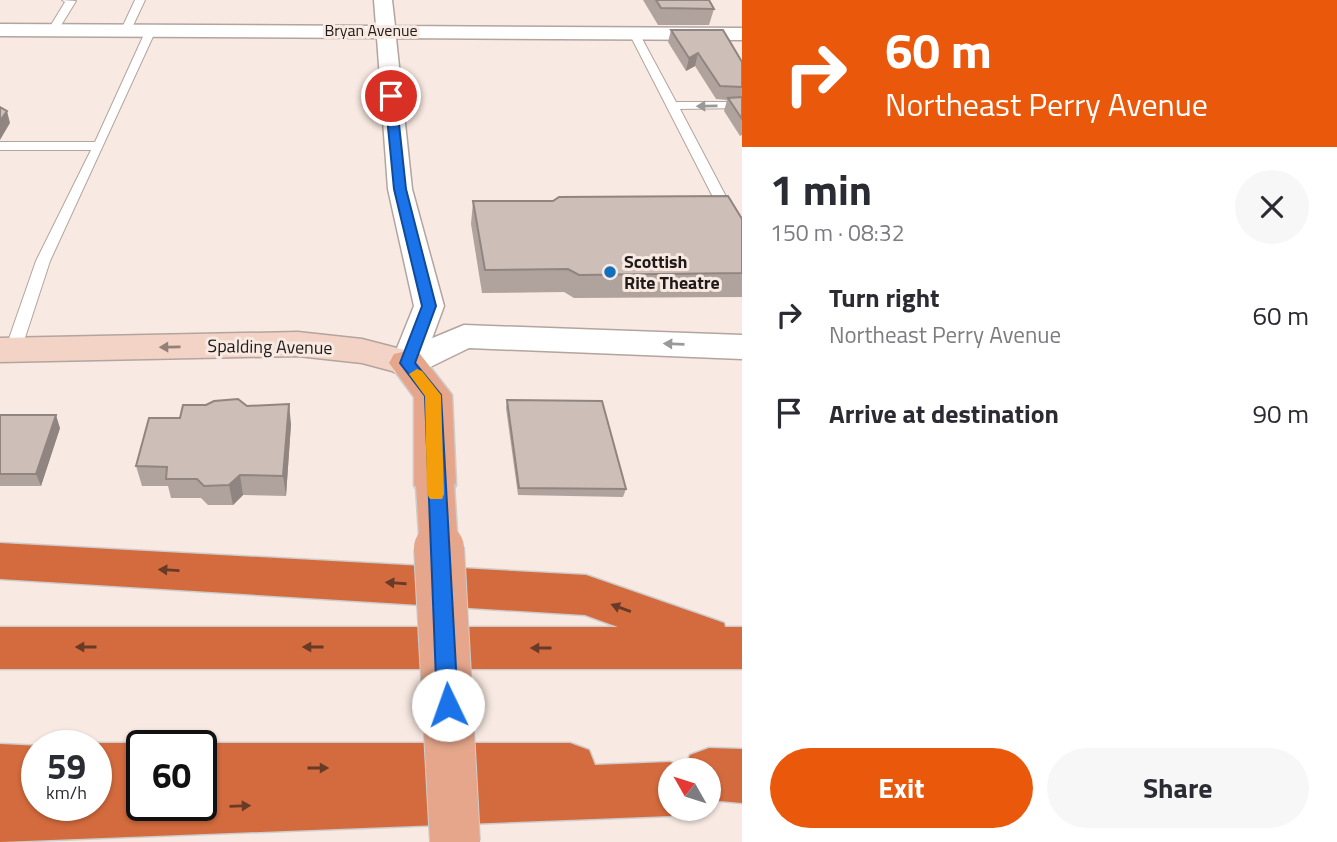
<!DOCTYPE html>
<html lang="en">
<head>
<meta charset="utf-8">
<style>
	:root { --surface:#fff; --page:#f7f7f7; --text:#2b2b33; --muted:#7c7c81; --accent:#ea580c }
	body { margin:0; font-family:"Titillium Web",sans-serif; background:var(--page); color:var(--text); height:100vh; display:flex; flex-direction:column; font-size:26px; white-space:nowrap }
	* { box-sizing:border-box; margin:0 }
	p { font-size:23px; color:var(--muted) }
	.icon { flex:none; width:38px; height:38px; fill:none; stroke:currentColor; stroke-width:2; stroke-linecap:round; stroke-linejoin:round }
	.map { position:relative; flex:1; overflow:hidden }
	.panel { display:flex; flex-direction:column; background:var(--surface); width:595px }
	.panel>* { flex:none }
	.guide { background:#ea580c; color:#fff; overflow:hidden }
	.needle { width:46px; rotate:309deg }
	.fabs { position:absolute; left:658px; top:758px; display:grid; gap:14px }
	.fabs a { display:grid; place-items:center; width:63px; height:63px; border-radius:50%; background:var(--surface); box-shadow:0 2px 5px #0004; font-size:35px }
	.speed { position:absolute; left:21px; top:730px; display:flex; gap:14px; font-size:35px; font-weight:700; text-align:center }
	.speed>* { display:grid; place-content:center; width:91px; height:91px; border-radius:50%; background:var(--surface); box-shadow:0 2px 5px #0004; line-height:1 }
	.speed small { font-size:18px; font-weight:400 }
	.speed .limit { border:4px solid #111; border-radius:10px; background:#fff; color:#111 }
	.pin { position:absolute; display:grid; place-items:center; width:60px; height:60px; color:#fff; margin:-30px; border:4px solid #fff; border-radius:50%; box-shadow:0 2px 7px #0007 }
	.me { position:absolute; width:77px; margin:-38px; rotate:357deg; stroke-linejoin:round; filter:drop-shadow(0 0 5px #0008) }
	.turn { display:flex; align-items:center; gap:24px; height:147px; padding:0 28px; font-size:32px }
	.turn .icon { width:91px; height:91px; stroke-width:2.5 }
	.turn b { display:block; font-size:49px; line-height:60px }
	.round { display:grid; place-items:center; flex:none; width:74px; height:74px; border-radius:37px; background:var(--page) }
	.head { display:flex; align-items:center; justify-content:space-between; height:119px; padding:0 28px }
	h1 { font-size:42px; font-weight:700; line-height:52px }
	.action { display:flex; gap:14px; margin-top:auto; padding:14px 28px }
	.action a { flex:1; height:80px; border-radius:42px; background:var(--accent); color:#fff; font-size:28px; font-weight:700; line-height:80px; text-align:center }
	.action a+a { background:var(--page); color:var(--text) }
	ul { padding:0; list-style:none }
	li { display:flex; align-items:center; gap:21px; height:98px; padding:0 28px }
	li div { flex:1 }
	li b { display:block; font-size:26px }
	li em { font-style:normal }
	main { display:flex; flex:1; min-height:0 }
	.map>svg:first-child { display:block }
</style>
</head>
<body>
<main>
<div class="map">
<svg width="742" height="842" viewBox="0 0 742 842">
	<rect width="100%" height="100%" fill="#f8e9e2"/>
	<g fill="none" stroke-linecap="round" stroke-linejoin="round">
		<defs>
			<path id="service" d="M62,0L76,1L57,32H49L48,30L65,2Z
				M135,0H145L130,32H122L121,30Z
				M151,27L156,30L50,261L21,350L19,354H7L5,350L36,261L91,150H0V142H95L146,30Z
				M630,31L639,33L676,102H742V108L680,109L742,227V244L735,240L629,33Z"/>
			<path id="minor" d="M374,0H392L395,26L742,28V40L396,38L412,189L444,306L423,363L418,370L407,374L396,370L391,363L414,306L388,189L377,38L0,36V24L376,26Z"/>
			<path id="tertiary" d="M464,325L742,335V359L469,348L420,372L407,375L394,372L389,363L394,354Z"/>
			<path id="secondary" d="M298,332L362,339L420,354L425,363L420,372L407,375L362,363L298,356L0,362V338Z"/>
			<path id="primary" d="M407,351L420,354L452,395L456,485L450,496L435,501L420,496L414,485V397L389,363L394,354Z"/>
			<path id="motorway" d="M0,543L586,575L707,617L724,623L725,627H742V669H0V627H618L585,615L0,579Z
				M96,743H142L149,746H142V805H201V746H194L201,743H570L589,750L595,765L670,762L685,768L690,755L709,748L742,749V803L709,800V770H670V808H688L670,816L0,842V744L41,746H37V805H96V746H89Z"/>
		</defs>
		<use href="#service" stroke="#b3a49e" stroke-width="2"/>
		<use href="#minor" stroke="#b3a49e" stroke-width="3"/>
		<use href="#tertiary" stroke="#b3a49e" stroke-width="3"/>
		<use href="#secondary" stroke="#b3a49e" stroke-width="3"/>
		<use href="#primary" stroke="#cecdcc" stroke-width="3"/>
		<use href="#motorway" stroke="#cecdcc" stroke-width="3"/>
		<use href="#service" fill="#fff" fill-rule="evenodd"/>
		<use href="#minor" fill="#fff" fill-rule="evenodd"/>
		<use href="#tertiary" fill="#fff" fill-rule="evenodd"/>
		<use href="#secondary" fill="#f2d3c5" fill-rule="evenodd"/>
		<use href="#primary" fill="#e5a68b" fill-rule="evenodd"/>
		<use href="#motorway" fill="#d46b3e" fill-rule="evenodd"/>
		<defs>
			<path id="primary-bridge-far1" d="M435,485L439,550"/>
			<path id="primary-bridge" d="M439,548L455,842"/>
		</defs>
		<use href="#primary-bridge-far1" stroke="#cecdcc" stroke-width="41" stroke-linecap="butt"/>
		<use href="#primary-bridge" stroke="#cecdcc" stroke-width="52" stroke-linecap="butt"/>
		<use href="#primary-bridge-far1" stroke="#e5a68b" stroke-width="38"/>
		<use href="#primary-bridge" stroke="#e5a68b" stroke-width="50"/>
	</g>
	<path fill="#b0a39e" d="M643,0H709L714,9L709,25H658Z
		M671,30L742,62V135L740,136L724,111L727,100L716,99L695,66L686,71L668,42Z
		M473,201L742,219V297L574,298L564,292L482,293L471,224Z
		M507,400L626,489L623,497L518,495L506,408Z
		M206,405L247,406L291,424L286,496L243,495L233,505H208L201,498H171L168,486H142L136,466L180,418Z
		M0,415L60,428L41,486H0Z"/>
	<path fill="#908581" d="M698,53L695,66L686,71L689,58Z
		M7,111L10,123L0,140V121Z
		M289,404L291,424L286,496L283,476Z
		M56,415L60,428L41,486L36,474Z
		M240,475L243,495L233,505L229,485Z"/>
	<path fill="#cdbeb8" stroke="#908581" stroke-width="2" d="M656,0H709L714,9L661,8Z
		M671,30H723L742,62V87L720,86L698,53L689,58Z
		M742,97V119L728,98Z
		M0,107L7,111L0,121Z
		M728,196L742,219V273L579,275L568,269L485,270L473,201H553L559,197Z
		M238,399L247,406L289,404L283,476L240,475L229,485L204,486L197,479H166L167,467L136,466L149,418H180L183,405H206L214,401Z
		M507,400L602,401L626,489L519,488Z
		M0,415H56L36,474H0Z"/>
	<defs><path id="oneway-solid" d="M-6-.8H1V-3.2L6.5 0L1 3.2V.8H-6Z" transform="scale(1.75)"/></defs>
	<g fill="#9b9898">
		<use href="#oneway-solid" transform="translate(707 106) rotate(179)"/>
		<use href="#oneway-solid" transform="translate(674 344) rotate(-178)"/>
	</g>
	<use fill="#948078" href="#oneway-solid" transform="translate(170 347) rotate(179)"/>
	<g fill="#683b28">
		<use href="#oneway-solid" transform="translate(169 570) rotate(-177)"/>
		<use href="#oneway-solid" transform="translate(396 583) rotate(-176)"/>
		<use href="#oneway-solid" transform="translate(621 608) rotate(-160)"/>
		<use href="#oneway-solid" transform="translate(86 647) rotate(180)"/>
		<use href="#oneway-solid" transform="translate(313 647) rotate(-180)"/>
		<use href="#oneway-solid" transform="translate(541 648) rotate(-180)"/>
		<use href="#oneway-solid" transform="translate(318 768)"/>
		<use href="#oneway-solid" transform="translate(240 806) rotate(-2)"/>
	</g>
	<path fill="#1a73e8" stroke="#114b97" stroke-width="2" d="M391,93L396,96L406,189L436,306L415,363L441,395L458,705L455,712L448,715L440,712L437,705L425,396L400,363L422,306L394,189L385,96Z"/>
	<path fill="#f59e0b" d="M417,369L422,371L441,395L444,494L442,499H430L427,494L425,396L409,374Z"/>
	<circle fill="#116fbc" stroke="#f8e9e2" stroke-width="2.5" cx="610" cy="272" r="7"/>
	<g text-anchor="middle" stroke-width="6" stroke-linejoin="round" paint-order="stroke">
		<g font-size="16" fill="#201b19" stroke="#f8e9e2">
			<text x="371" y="36">Bryan Avenue</text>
		</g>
		<g font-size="18" font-weight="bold" fill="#201b19" stroke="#f8e9e2" text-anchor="start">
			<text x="624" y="268">Scottish<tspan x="624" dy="21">Rite Theatre</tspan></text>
		</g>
		<g font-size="18" fill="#201b19" stroke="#f8e9e2">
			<text transform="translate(270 347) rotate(1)" y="6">Spalding Avenue</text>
		</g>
	</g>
</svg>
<div class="fabs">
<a><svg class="needle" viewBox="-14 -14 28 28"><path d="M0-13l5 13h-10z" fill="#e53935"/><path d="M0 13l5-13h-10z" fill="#7c7c81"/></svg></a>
</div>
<div class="speed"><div>59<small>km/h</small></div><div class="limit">60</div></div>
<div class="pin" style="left:391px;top:96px;background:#d93025"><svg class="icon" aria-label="arrive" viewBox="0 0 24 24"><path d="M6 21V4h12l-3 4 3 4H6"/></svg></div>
<svg class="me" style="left:448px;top:705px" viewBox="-20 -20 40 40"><circle r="19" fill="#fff"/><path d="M0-13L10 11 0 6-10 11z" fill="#1a73e8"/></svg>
</div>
<section class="panel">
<div class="guide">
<div class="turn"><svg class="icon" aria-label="right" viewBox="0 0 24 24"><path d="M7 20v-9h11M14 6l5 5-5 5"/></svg><div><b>60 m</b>Northeast Perry Avenue</div></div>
</div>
<div class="head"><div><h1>1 min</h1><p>150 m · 08:32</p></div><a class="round"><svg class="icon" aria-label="close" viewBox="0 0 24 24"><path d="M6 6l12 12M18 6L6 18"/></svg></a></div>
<ul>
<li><svg class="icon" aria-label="right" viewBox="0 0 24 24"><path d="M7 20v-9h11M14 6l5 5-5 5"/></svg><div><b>Turn right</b><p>Northeast Perry Avenue</p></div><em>60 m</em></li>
<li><svg class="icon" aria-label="arrive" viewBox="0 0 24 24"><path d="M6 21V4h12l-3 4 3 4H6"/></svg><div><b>Arrive at destination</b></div><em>90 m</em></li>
</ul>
<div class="action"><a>Exit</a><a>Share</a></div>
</section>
</main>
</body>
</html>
